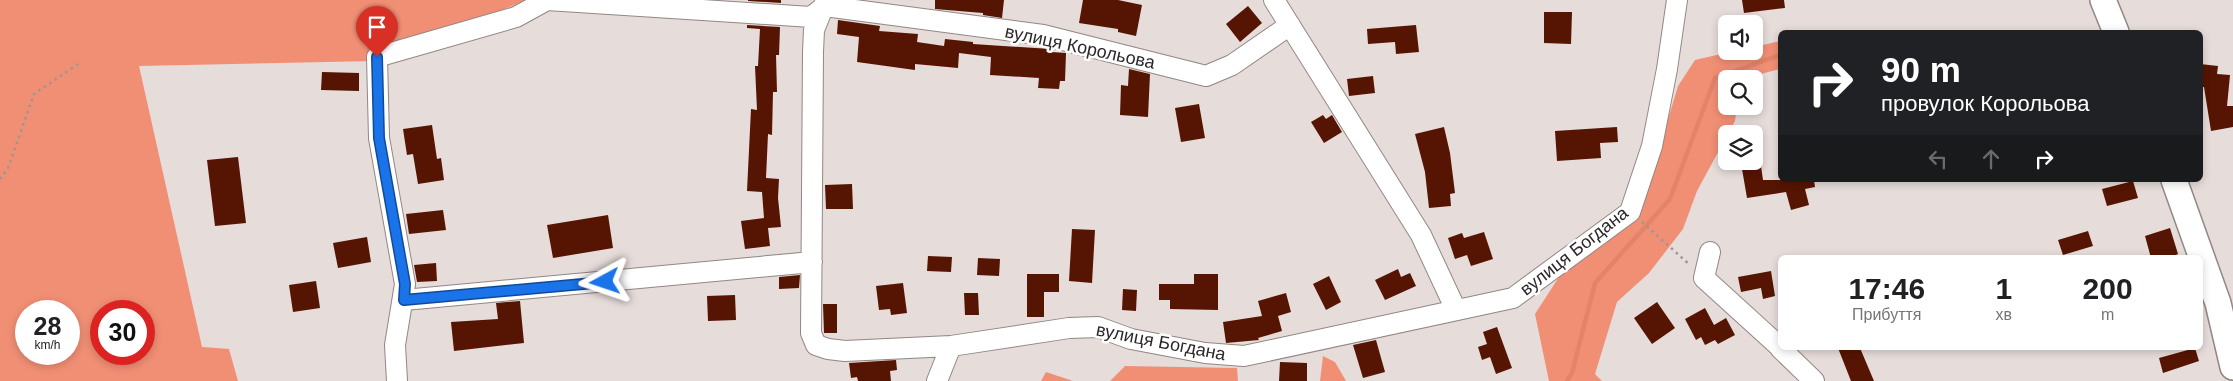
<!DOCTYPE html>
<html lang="uk">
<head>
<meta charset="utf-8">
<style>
	:root { --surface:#fff; --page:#f2f2f2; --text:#202124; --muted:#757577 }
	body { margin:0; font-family:Arial,sans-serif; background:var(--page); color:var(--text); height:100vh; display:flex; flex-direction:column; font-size:19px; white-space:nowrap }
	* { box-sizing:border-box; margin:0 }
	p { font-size:16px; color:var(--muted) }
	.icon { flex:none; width:28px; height:28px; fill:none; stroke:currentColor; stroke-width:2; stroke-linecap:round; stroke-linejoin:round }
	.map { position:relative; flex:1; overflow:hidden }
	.panel { position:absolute; left:1778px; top:255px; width:425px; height:95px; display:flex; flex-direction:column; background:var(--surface); border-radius:8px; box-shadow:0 2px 8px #0003 }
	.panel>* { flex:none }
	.hud { position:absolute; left:1778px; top:30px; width:425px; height:152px; border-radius:8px; box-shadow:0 2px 8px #0003; background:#202124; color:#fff; overflow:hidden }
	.controls { position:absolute; left:1718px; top:15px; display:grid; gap:10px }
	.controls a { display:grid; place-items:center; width:45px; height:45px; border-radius:8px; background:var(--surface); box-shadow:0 2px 8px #0003; font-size:25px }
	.speed { position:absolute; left:15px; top:300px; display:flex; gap:10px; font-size:25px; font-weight:700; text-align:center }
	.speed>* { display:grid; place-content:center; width:65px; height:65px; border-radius:50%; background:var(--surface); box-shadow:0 2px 8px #0003; line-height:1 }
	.speed small { font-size:12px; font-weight:400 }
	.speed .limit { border:8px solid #d22; background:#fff; color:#111 }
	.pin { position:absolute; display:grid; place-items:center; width:42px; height:42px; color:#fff; margin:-51px -21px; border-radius:50% 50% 50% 0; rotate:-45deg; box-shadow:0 0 5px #0007 }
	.pin .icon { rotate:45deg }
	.me { position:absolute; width:55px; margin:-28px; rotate:265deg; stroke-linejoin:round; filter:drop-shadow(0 0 4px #0008) }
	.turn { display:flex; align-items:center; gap:18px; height:105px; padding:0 20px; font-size:22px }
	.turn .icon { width:65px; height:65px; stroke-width:2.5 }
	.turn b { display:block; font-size:35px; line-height:42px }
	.lanes { display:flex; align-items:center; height:48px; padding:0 20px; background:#0003; justify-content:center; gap:25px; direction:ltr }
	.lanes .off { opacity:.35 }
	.eta { display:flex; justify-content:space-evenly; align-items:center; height:85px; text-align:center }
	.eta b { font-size:30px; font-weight:700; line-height:35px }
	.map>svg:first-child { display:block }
</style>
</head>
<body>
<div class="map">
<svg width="2233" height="381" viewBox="0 0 2233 381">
	<rect width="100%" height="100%" fill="#e6dcd9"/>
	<path fill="#f18f75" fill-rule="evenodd" d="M0,0H527L374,61L139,66L202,347L229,349L238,381H0ZM26,311H69V354H26ZM101,311H144V354H101Z
		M1780,41V69L1741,79H1726V106H1737L1735,121L1697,191L1683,229L1649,273L1617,302L1595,374L1602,381H1549L1535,314L1559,277L1642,206L1678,86L1695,60L1734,51H1754V47Z
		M1323,356L1335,362L1346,381H1320Z
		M1125,366L1237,368L1238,381H1110Z
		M1046,372L1073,381H1041Z"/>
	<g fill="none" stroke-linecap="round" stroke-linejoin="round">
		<path stroke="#e38369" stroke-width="4.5" d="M1567,381L1572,373L1595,283L1670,199L1715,78L1780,55"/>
	</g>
	<path fill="#561402" d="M748,0H781V3L748,1Z
		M935,0H1004L1002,18L983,15V13L935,9Z
		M1083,0H1118L1142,5L1136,36L1118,32V29L1079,23Z
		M1742,0H1784L1785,8L1744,13Z
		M1248,6L1262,23L1240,42L1226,24Z
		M1544,12H1572L1571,44L1544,43Z
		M838,20L880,26L879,31L918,34L917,42L944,46L945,39L973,42V44L1051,49V52L1066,53L1065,81H1060L1059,89L1038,88L1039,78L990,75L991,57L959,53L958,68L915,64V70L857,62L859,37L837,34Z
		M747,25L780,27L779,55H776L777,92H773L772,135L768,134L766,178L779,179L778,198L781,227L768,228L770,246L745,249L741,221L764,218L762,192L747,191L751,109L757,110L755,66H758L760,29L747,28Z
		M1416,25L1419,52L1396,54L1395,42L1368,44L1367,29Z
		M2200,64L2218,66L2217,74L2230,75L2227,106H2233V127L2211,131L2204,87H2200Z
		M1129,69L1150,74L1148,117L1120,115L1121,85L1128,86Z
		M322,72L359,73V91L321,90Z
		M1373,76L1375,93L1349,96L1347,79Z
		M1199,104L1205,138L1181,142L1175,108Z
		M1323,115L1326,119L1332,115L1342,132L1324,143L1311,122Z
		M432,125L437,159L441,158L444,180L418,184L413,154L407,155L403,129Z
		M1444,127L1450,153L1455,193L1450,194L1451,206L1429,208L1425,172L1415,134Z
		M1617,127L1618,142L1600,143L1601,158L1557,161L1555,131Z
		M238,157L246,223L215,226L207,160Z
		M1761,166L1763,180H1814L1815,187L1805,189L1809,205L1791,210L1786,192L1747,198L1742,169Z
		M2133,181L2138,198L2107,206L2102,189Z
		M852,184L853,209H826L825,185Z
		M443,210L446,230L409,234L406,214Z
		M608,215L613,248L553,258L547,225Z
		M2170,228L2178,254L2169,258H2151L2145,236Z
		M1072,229L1095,230L1092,283L1069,281Z
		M2088,231L2093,246L2063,255L2058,240Z
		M1484,232L1493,259L1471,266L1467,255L1455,259L1448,238L1462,233L1464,238Z
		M367,237L371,262L338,268L333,243Z
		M928,256L952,257L951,272L927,271Z
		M978,258L1000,259L999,276L977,275Z
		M436,263L437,281L417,282L414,265Z
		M1398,269L1401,277L1410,273L1416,286L1385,300L1375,280Z
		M1771,271L1775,296L1763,299L1761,288L1741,292L1738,277Z
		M1027,274H1059V292H1044V317H1027Z
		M1194,274H1218V310L1170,309V300H1159V284H1194Z
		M800,275L799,288L779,289V277Z
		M1329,276L1341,302L1326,310L1313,284Z
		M316,281L320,308L293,312L289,285Z
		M903,283L907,313L891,315L890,309L879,310L876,286Z
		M1123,289L1137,290L1136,311L1122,310Z
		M964,293H978L979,315H965Z
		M1286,293L1291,312L1278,316L1282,331L1258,338L1259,340L1226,343L1223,322L1262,316L1258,301Z
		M735,295L736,320L708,321L707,296Z
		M520,301L524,343L454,351L451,322L498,319L496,303Z
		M1657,302L1675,328L1652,344L1634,318Z
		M823,304H837V333H824Z
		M1705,308L1714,325L1726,318L1735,335L1718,344L1715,340L1705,345L1701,337L1696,340L1685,319Z
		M1497,327L1512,368L1496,374L1490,357L1482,360L1478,347L1487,344L1483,332Z
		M1376,340L1385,372L1363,378L1353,345Z
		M1838,348H1860L1874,381H1851Z
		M2195,348L2199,361L2163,373L2159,358Z
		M896,360L897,370L890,371L891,381H858L857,377L851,378L849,363Z
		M1280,362L1307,363V381H1279Z"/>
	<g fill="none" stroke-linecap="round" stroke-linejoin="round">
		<defs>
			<path id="minor" d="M826,0L814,30L813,52L811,333L816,345L828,349L845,351L951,346L1069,328L1098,327L1131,339L1205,353L1244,356L1513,298L1630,212L1652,146L1667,69L1677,0
				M1274,0L1421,235L1456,310
				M1710,252L1704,278L1780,347
				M404,300L812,262
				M1780,348L1814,381
				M397,381L395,345L405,284L379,138L377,57L516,17L547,0L811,17L825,6L1043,35L1206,76L1232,65L1290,25
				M937,381L951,346"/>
			<path id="major" d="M2103,0L2116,32
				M2174,180L2218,303L2233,367"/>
		</defs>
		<use href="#minor" stroke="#918785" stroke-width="22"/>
		<use href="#major" stroke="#918785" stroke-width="28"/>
		<path stroke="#9d9593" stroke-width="2.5" stroke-dasharray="2.5 4" stroke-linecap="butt" d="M0,179L8,168L34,94L81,62
			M1642,222L1690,265"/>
		<use href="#minor" stroke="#fff" stroke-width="20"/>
		<use href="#major" stroke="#fff" stroke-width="25"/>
	</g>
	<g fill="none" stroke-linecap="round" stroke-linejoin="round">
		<defs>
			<path id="route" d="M377,57L379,138L405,284L404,300L605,282"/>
		</defs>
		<use href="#route" stroke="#114b97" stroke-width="12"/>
		<use href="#route" stroke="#1a73e8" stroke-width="9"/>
	</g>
	<g text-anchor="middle" stroke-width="5" stroke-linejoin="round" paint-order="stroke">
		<g font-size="18" fill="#2c2827" stroke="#fff">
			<text transform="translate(1080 47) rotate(12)" y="6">вулиця Корольова</text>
			<text transform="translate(1574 251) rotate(-38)" y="6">вулиця Богдана</text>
			<text transform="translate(1161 342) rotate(11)" y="6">вулиця Богдана</text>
		</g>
	</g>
</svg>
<div class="controls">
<a><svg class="icon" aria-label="sound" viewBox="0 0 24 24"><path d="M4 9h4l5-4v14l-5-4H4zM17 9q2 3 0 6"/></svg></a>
<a><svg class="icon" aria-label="search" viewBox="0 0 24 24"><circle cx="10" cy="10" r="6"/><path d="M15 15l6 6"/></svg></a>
<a><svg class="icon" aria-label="layers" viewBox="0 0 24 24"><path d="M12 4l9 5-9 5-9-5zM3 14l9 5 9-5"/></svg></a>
</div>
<div class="speed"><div>28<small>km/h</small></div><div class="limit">30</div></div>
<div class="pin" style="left:377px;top:57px;background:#d93025"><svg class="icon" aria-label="arrive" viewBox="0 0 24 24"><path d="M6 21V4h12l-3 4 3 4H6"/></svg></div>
<svg class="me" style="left:605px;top:282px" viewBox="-20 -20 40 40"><path d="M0-17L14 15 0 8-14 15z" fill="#1a73e8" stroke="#fff" stroke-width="4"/></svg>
<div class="hud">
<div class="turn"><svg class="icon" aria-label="right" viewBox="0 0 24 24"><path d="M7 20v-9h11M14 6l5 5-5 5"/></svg><div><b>90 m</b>провулок Корольова</div></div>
<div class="lanes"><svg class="icon off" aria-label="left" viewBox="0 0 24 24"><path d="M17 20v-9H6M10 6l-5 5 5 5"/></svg><svg class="icon off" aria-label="ahead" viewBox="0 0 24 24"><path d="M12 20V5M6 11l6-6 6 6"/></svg><svg class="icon" aria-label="right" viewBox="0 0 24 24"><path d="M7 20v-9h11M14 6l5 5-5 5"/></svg></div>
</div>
<section class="panel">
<div class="eta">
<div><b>17:46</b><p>Прибуття</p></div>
<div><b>1</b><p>хв</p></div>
<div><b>200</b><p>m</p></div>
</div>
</section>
</div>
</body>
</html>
